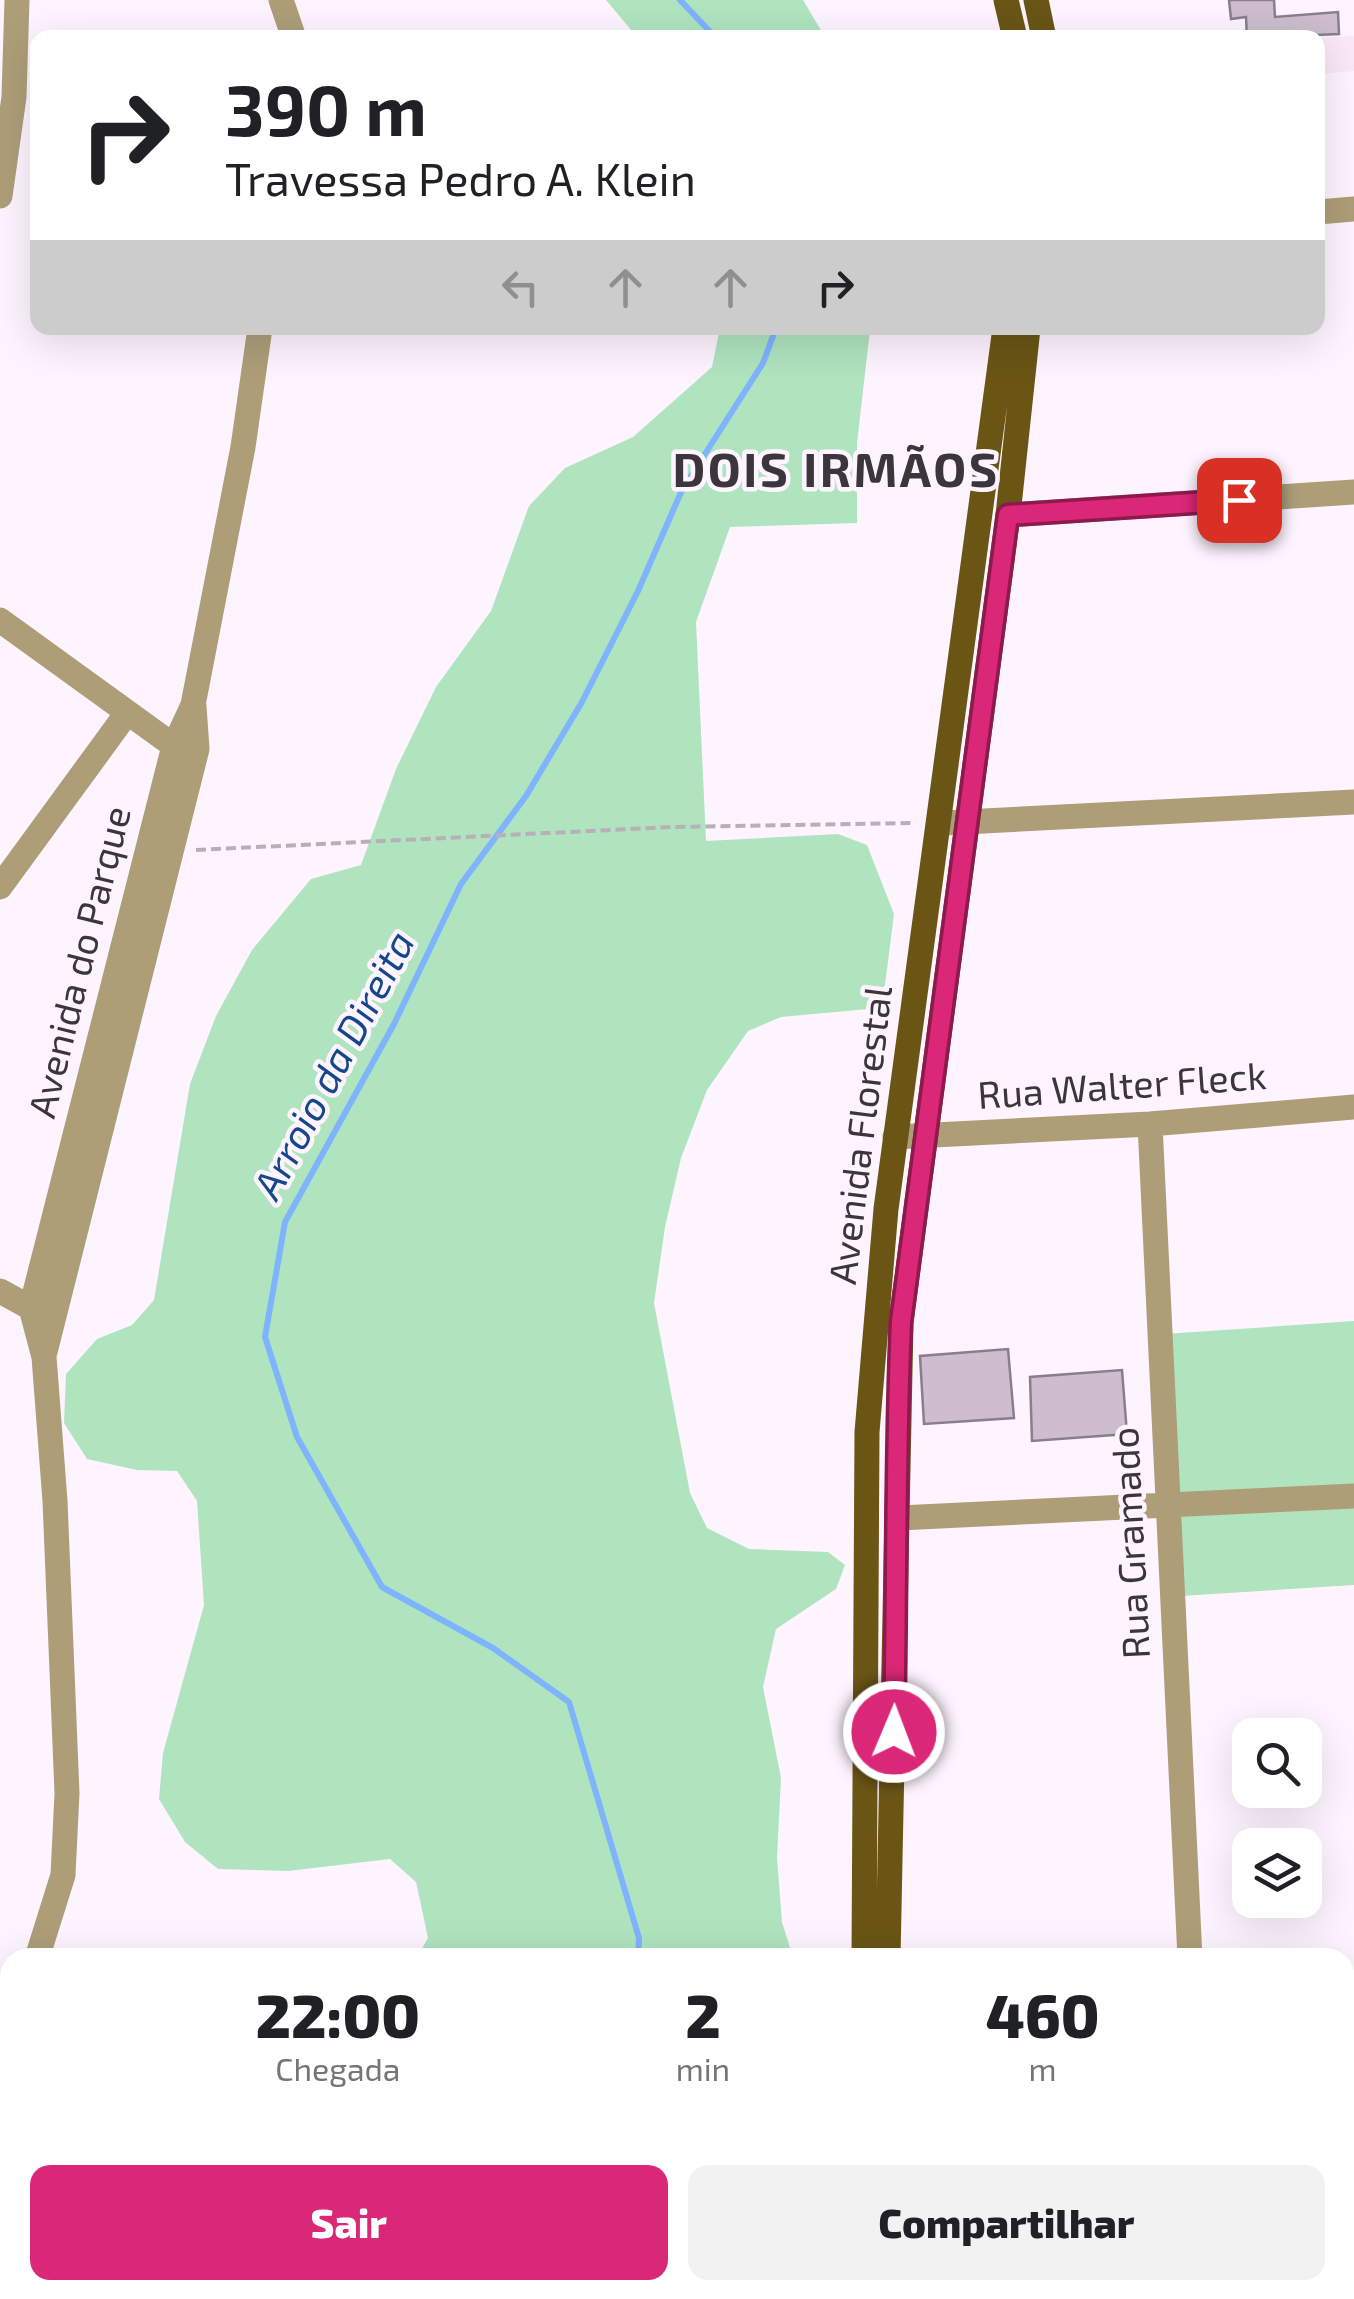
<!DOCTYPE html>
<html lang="pt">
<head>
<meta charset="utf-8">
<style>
	:root { --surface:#fff; --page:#f2f2f2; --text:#202124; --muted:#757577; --accent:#db2777 }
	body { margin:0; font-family:"Exo 2",sans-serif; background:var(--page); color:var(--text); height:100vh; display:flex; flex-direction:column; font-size:38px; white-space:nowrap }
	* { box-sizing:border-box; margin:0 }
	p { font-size:32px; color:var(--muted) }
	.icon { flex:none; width:55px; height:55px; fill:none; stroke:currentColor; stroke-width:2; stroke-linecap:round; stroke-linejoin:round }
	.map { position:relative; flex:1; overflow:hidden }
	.details { position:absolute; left:0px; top:1948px; width:1355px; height:352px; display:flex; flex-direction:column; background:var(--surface); border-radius:30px 30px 0 0; box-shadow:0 10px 40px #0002 }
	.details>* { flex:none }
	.top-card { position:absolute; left:30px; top:30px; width:1295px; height:305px; border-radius:20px; box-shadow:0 10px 40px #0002; background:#fff; color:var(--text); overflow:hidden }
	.tools { position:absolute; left:1232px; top:1718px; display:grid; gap:20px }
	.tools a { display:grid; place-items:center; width:90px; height:90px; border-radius:20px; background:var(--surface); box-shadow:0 10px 40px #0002; font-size:50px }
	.pin { position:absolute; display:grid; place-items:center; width:85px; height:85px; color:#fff; margin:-42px; border-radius:20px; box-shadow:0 5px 15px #0006 }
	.me { position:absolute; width:110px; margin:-55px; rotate:1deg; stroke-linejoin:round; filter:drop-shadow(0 0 8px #0008) }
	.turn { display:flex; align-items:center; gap:35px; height:210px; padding:0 30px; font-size:45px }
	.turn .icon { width:130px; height:130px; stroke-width:2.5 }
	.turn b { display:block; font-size:70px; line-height:85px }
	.lanes { display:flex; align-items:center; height:95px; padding:0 30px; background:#0003; justify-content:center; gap:50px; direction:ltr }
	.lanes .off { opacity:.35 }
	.eta { display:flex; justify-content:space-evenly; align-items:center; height:170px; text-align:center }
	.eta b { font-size:60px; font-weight:800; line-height:70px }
	.primary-button { display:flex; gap:20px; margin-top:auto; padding:20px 30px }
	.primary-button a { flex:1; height:115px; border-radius:20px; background:var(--accent); color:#fff; font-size:40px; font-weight:800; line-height:115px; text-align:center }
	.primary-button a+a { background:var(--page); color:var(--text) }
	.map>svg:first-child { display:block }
</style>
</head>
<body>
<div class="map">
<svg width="1354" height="2299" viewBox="0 0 1354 2299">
	<rect width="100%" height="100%" fill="#fef4ff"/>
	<path fill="#fae7f7" d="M1354,36V71L1318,74V38Z"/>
	<path fill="#afe4bf" d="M606,0H803L825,37H637Z
		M720,328L870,330L857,443V523L730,527L696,622L706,841L838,834L867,845L894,914L885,985L868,1009L781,1017L748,1031L707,1090L681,1158L665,1227L654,1303L690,1493L707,1528L749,1549L828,1552L845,1565L836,1589L776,1629L763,1687L781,1778L777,1858L782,1922L793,1957H417L428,1938L416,1882L390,1859L288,1871L218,1869L185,1842L159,1799L163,1753L204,1605L197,1501L177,1471L137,1470L87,1459L64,1423L66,1374L97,1339L132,1325L154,1300L190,1084L216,1016L252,950L311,879L361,865L396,769L436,687L491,611L529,506L565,468L633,437L712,367Z
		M1354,1321V1585L1181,1596L1165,1334Z
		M10,2085V2290H831L830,2299H0V2107Z"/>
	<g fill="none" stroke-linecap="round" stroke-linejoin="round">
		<path stroke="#7eb3fe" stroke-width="6" d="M680,0L716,38
			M638,1958L639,1938L569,1702L493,1648L382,1587L297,1437L265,1337L285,1222L394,1024L461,884L526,796L582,702L638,591L682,490L763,363L776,328
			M554,2299L562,2290"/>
	</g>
	<path fill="#cdbdce" stroke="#8c7d8d" stroke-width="2.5" d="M1229,0H1274L1275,17L1338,12L1339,34L1247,38L1246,17L1231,19Z
		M1008,1349L1014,1418L924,1424L920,1356Z
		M1122,1370L1127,1434L1032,1441L1030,1377Z
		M1354,2184V2294L1239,2299L1238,2290H1345V2185Z"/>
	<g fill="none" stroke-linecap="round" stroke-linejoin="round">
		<path stroke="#b8afb8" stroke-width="4" stroke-dasharray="10 5" stroke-linecap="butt" d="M196,850L672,827L915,823"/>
		<path stroke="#ad9e78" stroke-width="25" d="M281,0L294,38
			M0,196L14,97L17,0
			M1318,212L1354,209
			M1008,515L1354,492
			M0,620L174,746
			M945,823L1354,802
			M0,887L127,713
			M1150,1124L1190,1958
			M895,1137L1150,1124L1354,1107
			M0,1291L31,1308
			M45,1352L197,749L194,706
			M899,1518L1354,1496
			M37,1958L63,1875L67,1793L55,1501L44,1357L31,1308L174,746L193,705L243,447L260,328
			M0,2063L10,2040
			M1205,2290L1206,2299"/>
		<path stroke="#6a5515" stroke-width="25" d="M1006,0L1015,38
			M1036,0L1044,38
			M864,1958L867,1432L886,1209L1005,328
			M888,1958L901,1322L1008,515L1028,328
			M1345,2006H1354
			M856,2299V2290
			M880,2299V2290"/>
	</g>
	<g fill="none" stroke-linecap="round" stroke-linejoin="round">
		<defs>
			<path id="route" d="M894,1732C897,1595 895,1458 901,1322L1008,515L1239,500"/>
		</defs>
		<use href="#route" stroke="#8e194d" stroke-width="25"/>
		<use href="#route" stroke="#db2777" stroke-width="18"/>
	</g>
	<g text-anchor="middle" stroke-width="9" stroke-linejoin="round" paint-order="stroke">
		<g font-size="38" fill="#3c353c" stroke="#fef4ff">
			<text transform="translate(80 962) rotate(-76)" y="13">Avenida do Parque</text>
			<text transform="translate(1122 1086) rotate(-4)" y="13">Rua Walter Fleck</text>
			<text transform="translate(861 1135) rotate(-83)" y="13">Avenida Florestal</text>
			<text transform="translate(1131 1543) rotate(-93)" y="13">Rua Gramado</text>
		</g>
		<g font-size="40" font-style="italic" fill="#16478a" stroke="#fef4ff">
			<text transform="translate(334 1065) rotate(-62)" y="14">Arroio da Direita</text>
		</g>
		<g font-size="48" font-weight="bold" letter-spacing="2.5" fill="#3c353c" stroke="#fef4ff">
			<text x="836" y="487">DOIS IRMÃOS</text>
		</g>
	</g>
</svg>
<div class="tools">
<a><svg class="icon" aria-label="search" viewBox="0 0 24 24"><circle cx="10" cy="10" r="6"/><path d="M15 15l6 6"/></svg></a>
<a><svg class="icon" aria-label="layers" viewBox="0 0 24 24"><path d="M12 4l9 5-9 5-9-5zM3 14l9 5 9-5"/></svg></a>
</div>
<div class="pin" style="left:1239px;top:500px;background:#d93025"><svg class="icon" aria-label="arrive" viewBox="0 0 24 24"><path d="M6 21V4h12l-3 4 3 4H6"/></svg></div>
<svg class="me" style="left:894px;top:1732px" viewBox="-20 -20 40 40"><circle r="17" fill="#db2777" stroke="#fff" stroke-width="3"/><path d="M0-11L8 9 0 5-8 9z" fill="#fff"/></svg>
<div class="top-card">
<div class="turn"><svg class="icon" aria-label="right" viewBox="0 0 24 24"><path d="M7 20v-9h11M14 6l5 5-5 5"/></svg><div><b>390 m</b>Travessa Pedro A. Klein</div></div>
<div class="lanes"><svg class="icon off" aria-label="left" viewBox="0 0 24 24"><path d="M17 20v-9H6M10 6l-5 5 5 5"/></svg><svg class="icon off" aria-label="ahead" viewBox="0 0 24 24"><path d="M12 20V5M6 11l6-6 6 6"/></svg><svg class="icon off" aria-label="ahead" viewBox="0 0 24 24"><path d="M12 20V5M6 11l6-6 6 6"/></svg><svg class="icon" aria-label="right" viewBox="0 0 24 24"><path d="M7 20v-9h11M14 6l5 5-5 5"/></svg></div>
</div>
<section class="details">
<div class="eta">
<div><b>22:00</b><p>Chegada</p></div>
<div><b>2</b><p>min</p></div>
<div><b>460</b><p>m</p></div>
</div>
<div class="primary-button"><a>Sair</a><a>Compartilhar</a></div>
</section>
</div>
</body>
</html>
